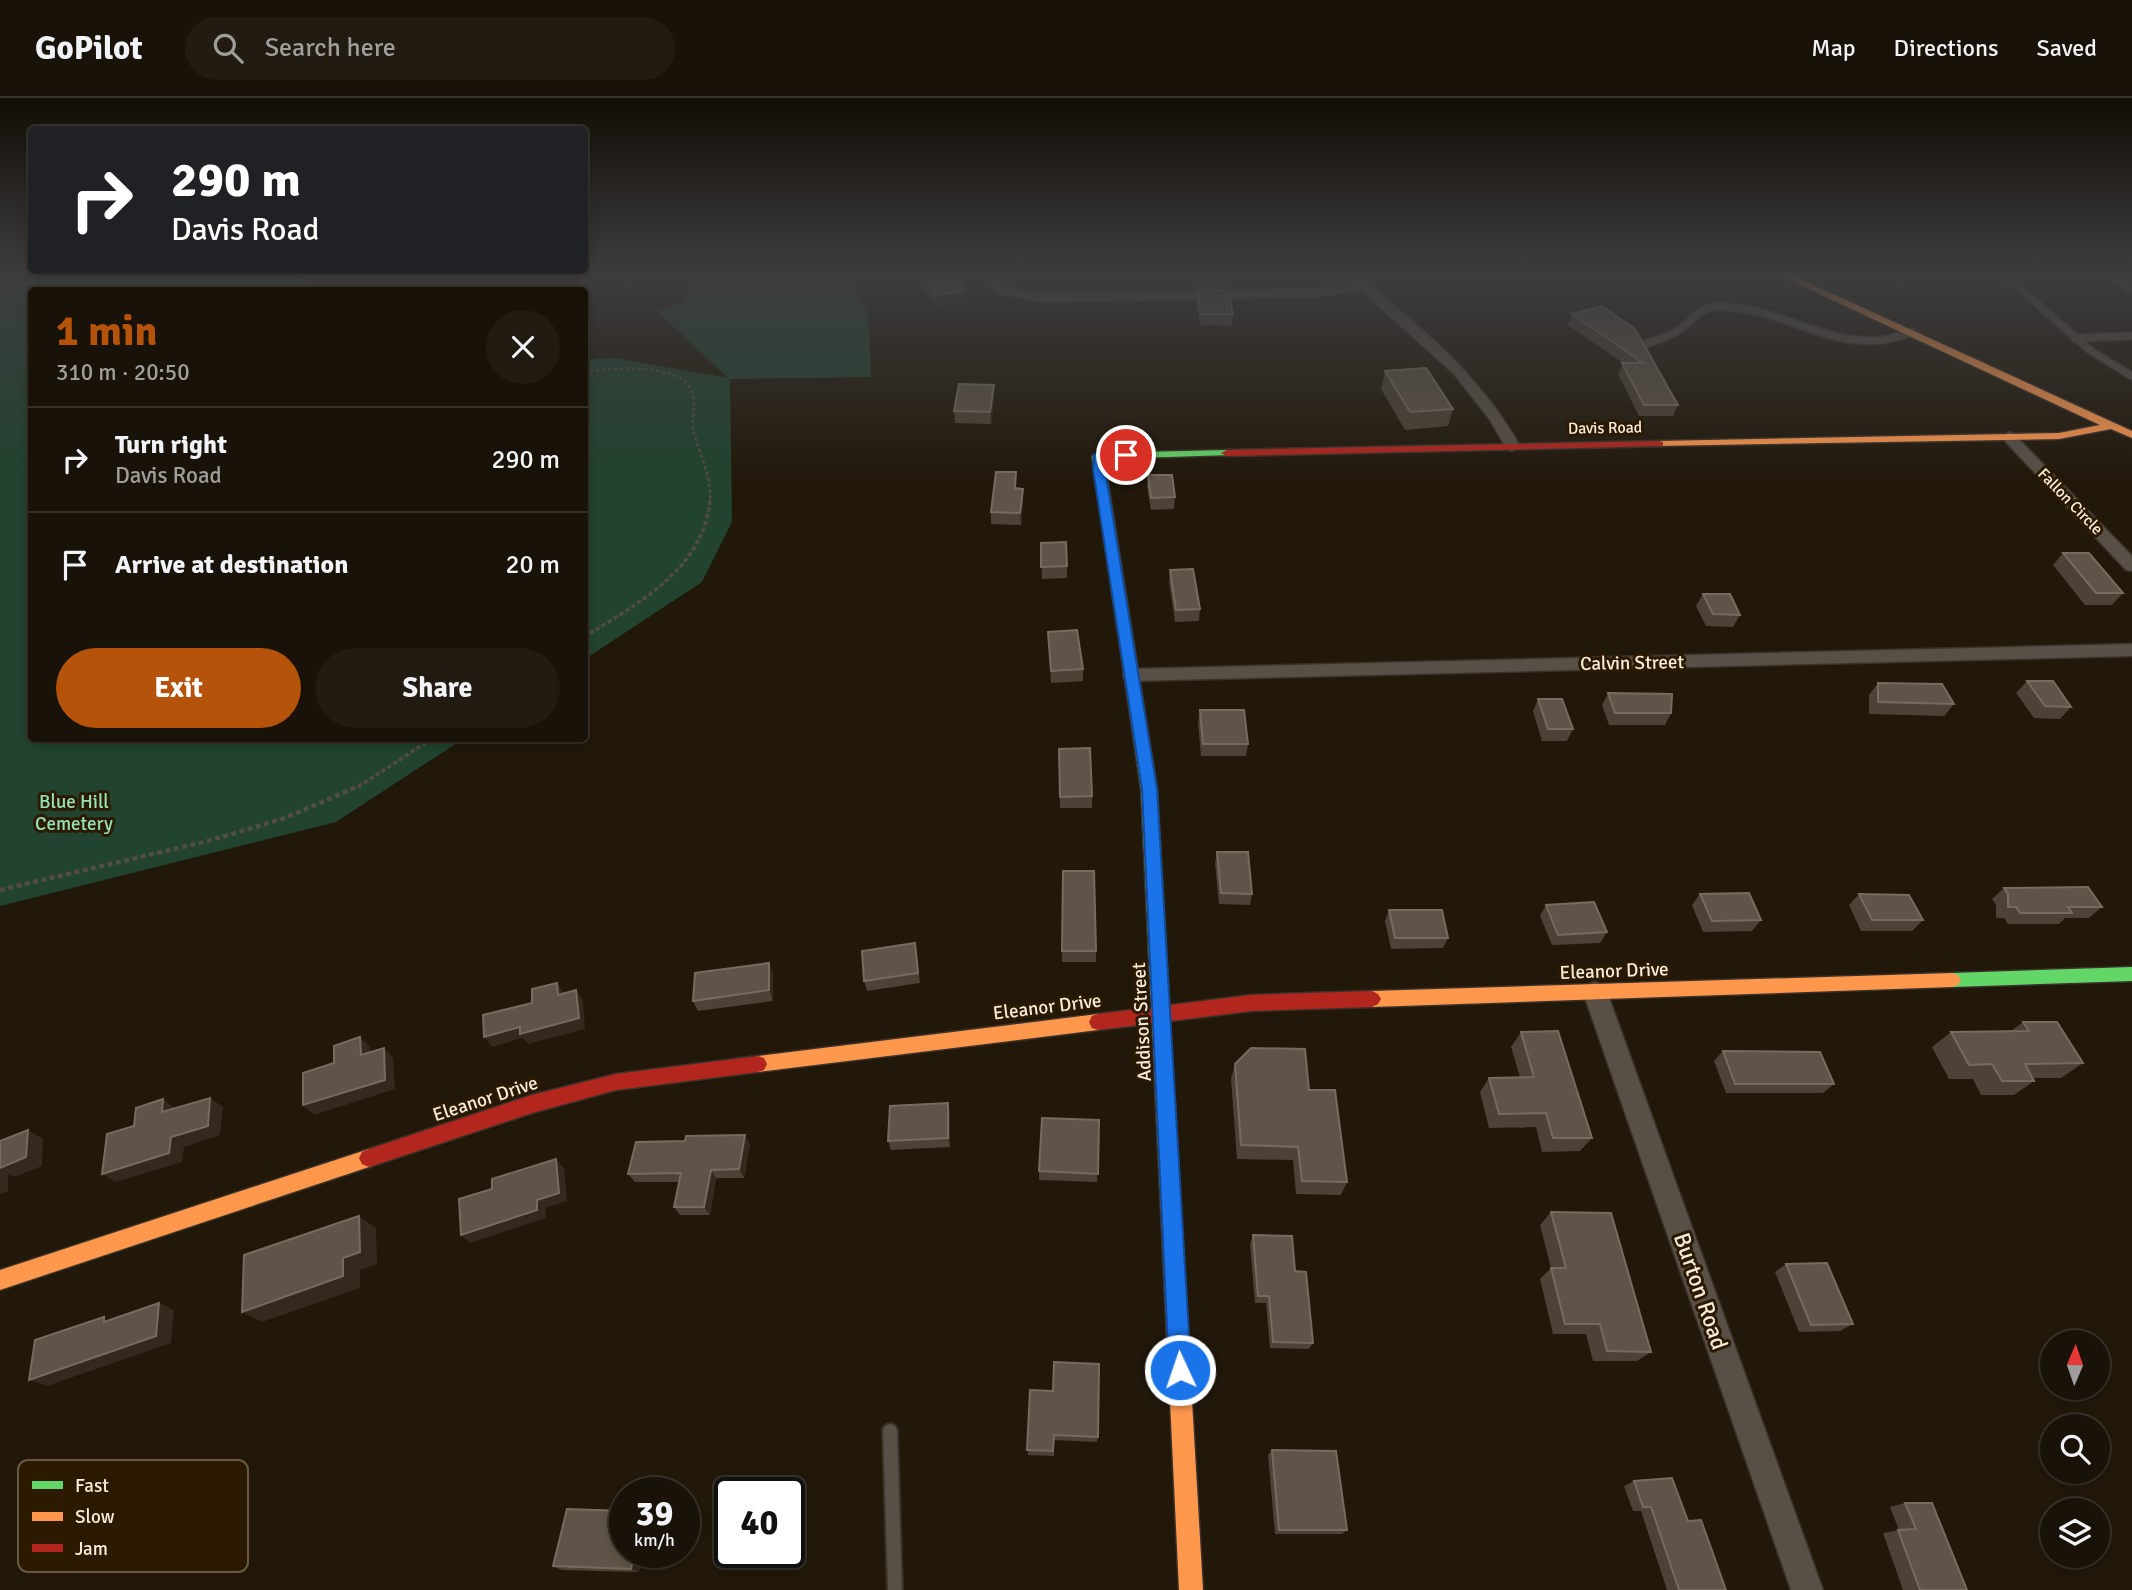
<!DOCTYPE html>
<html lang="en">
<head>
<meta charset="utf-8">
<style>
	:root { --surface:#191208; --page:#221b12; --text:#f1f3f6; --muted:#9f9e9c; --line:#373229; --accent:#b45309 }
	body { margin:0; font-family:Signika,sans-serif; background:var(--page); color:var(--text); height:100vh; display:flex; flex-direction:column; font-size:26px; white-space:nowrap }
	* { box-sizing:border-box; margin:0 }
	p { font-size:23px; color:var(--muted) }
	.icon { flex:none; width:38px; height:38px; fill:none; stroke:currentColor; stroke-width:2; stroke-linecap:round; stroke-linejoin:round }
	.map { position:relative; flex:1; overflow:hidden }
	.drawer { position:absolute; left:28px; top:189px; width:560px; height:455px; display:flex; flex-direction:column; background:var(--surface); border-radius:7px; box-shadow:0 4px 10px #0003,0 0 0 2px var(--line) }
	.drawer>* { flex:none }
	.banner { position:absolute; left:28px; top:28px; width:560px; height:147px; border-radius:7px; box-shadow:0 4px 10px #0003,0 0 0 2px var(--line); background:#202124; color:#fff; overflow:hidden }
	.needle { width:46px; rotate:2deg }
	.controls { position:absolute; left:2040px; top:1232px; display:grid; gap:14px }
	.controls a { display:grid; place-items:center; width:70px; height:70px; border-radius:50%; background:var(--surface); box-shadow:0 4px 10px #0003,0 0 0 2px var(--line); font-size:35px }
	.speed { position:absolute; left:609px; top:1379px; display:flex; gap:14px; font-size:35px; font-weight:700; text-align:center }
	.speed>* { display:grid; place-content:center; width:91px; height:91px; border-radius:50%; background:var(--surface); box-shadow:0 4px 10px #0003,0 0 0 2px var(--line); line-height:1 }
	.speed small { font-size:18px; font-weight:400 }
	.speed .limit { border:4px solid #111; border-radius:10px; background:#fff; color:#111 }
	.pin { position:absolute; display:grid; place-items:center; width:60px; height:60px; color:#fff; margin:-30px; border:4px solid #fff; border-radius:50%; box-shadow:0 2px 7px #0007 }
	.me { position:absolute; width:77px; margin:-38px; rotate:357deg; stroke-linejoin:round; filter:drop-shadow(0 0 5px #0008) }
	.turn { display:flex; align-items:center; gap:24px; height:147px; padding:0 28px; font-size:32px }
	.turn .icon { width:91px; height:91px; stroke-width:2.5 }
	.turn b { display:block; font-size:49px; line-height:60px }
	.round { display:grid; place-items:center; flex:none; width:74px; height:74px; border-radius:37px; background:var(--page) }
	.headline { display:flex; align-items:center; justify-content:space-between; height:119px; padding:0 28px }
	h1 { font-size:42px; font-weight:700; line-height:52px; color:var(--accent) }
	.primary-button { display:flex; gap:14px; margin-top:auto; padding:14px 28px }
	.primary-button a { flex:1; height:80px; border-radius:42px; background:var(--accent); color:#fff; font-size:28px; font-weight:700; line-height:80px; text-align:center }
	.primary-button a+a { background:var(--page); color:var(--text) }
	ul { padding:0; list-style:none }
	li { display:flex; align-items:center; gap:21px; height:105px; padding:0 28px; border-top:2px solid var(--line) }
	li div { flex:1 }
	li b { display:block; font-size:26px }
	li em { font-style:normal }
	header { display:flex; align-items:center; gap:42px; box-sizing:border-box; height:98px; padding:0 35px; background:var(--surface); border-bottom:2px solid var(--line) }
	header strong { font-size:33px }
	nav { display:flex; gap:38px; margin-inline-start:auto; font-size:24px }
	.search { width:490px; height:63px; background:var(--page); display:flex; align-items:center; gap:18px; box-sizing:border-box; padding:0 24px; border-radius:38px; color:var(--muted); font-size:26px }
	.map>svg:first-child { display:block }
</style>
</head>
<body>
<header>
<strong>GoPilot</strong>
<div class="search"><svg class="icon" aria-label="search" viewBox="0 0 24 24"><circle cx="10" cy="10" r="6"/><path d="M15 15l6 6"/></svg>Search here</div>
<nav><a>Map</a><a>Directions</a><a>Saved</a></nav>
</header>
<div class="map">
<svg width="2132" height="1492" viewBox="0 0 2132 1492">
	<rect width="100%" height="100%" fill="#21180a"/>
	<path fill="#21432f" d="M0,175H291L323,192H32V640L463,641L336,724L0,808Z
		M615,175H840L868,212L871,279L730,281L732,424L702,484L585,561V262L614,260L728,280L656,212C670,210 686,205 691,191C682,166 643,178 626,184Z"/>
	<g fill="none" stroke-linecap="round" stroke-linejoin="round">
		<defs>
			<path id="lane-far1" d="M1873,175L1902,179L1921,175
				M2003,175L2091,253L2132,278
				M2109,175L2132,193
				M2075,240L2132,238
				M1642,247C1654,243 1667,240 1677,233C1693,224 1697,209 1717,209C1787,207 1840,264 1912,234"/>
			<path id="lane" d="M890,1333L895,1492"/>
			<path id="street" d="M974,175H988L1009,190L1044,196L1315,191L1353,186L1342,175H1355C1418,227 1479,275 1520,348L1512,353L1507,351L1490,322L1455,277L1361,192L1315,199L1044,204L1000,196Z
				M2009,334L2014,336L2132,458V473L2126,472L2004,342L2001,339Z
				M2132,546V558L1132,583L1125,582L1123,577L1125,572L1132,571Z
				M1595,884L1603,887L1607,894L1823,1492H1791L1583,894L1587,887Z"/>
			<path id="fast" d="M1227,352L1231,353V357L1104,361L1157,691L1170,924L1167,930L1161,932L1155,930L1152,924L1141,691L1092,358L1098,355Z
				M2132,869V883L1952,889L1946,887L1943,882L1946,877L1952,875Z"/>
			<path id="slow" d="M1775,175H1787L2132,333V340L2111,331L2059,341L1655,348V344L1659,343L2059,335L2100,327Z
				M1952,875L1958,877L1961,882L1958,887L1952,889L1372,909L1366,906L1363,901L1366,896L1372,893Z
				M1098,916L1104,918L1107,924L1104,930L1098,932L758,974L752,972L749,966L752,960L758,958Z
				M1161,916L1167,918L1170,924L1203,1492H1179L1152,924L1155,918Z
				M369,1051L376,1054L379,1060L376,1066L369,1069L0,1192V1172Z"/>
			<path id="jam" d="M1659,343L1663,344V348L1227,358L1221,355L1227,352Z
				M1372,893L1378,896L1381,901L1378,906L1372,909L1251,913L1098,932L1092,930L1089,924L1092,918L1098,916L1251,897Z
				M758,958L764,960L767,966L764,972L758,974L616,992L532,1015L369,1069L362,1066L359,1060L362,1054L369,1051L532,997L616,976Z"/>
		</defs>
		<use href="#lane-far1" stroke="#3a322a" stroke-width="10"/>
		<use href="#lane" stroke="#3a322a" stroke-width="18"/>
		<use href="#street" stroke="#3a322a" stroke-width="3"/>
		<use href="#fast" stroke="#3a322a" stroke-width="3"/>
		<use href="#slow" stroke="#3a322a" stroke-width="3"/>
		<use href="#jam" stroke="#3a322a" stroke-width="3"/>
		<path stroke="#524c42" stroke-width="2.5" stroke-dasharray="3.5 2.5" stroke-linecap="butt" d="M220,175L238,186L266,192
			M0,181L12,175
			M584,273C610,272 678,263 691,292C698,305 690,322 694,335C700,358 712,379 710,403"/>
		<path stroke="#524c42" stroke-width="3.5" stroke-dasharray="4.5 2.5" stroke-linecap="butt" d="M584,539C637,506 704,471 710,402
			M358,689L433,640"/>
		<path stroke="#524c42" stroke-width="4.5" stroke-dasharray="5 3.5" stroke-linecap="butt" d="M0,792L208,743L285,720L361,687"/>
		<use href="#lane-far1" stroke="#585046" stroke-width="7"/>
		<use href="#lane" stroke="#585046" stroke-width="14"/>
		<use href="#street" fill="#585046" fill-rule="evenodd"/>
		<use href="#fast" fill="#63d668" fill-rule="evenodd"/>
		<use href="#slow" fill="#ff974d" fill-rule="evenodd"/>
		<use href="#jam" fill="#b3261e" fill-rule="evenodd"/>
	</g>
	<path fill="#4c4235" d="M912,175H953L966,192V203L937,209Z
		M1103,175H1166V178H1104Z
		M1192,175H1225L1226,179L1224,190L1194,191Z
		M1197,192L1233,216L1232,228L1200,227L1196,204Z
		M1602,208L1678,307L1673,318H1639L1618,276L1623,265L1568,227L1572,216Z
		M1385,273L1453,311L1448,328L1405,332L1381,291Z
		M994,287V299L991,326L955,325L954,313Z
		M1016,374V390L1023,403L1021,427L991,426V414Z
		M1148,377L1175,399L1174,411L1151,412L1147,389Z
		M1041,445L1067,468V480L1042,481Z
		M2063,455L2123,495L2112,507H2085L2053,467Z
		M1170,472L1200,511L1199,523L1175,524L1169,484Z
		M1703,496L1740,517L1733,529L1706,528L1696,508Z
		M1048,534L1083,571V583L1051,585Z
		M2027,583L2071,609L2060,621L2034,620L2016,595Z
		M1878,585L1954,606L1944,618L1869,616V597Z
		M1608,595L1671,615L1665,627H1609L1602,607Z
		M1538,601L1573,631L1567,643H1542L1533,613Z
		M1200,612L1248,646L1246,658H1201L1198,624Z
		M1059,651L1092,698V710H1060Z
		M1217,754L1252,796L1250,807L1219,806L1215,765Z
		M1063,773L1096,853V864H1062Z
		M2004,790L2102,809L2089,820H2065L2059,826H2008L2004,820H1996V807L1992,801Z
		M1700,796L1761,822L1752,833L1703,834L1692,807Z
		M1859,796L1923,822L1912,833H1861L1849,807Z
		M1546,807L1607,834L1600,845L1552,847L1540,818Z
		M1389,812L1448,840L1443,850L1391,851L1385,823Z
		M917,856L920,885L867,893L864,883Z
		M769,865L773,875V903L698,913L693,903Z
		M2023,924L2083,965L2061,980H2033L2034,983L2014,997H1981L1973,981H1949L1932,949L1951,934L2011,933Z
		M1521,934L1592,1040L1580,1053L1542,1054L1536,1029L1489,1030L1480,994L1489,980L1520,979L1511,949Z
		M1723,953L1834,986L1823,995H1726L1714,963Z
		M1235,966L1309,992L1347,1084L1341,1097L1296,1096L1293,1062L1237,1061L1231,981Z
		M948,1005L950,1015V1049L891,1052L888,1043Z
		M1099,1022L1097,1084L1039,1082V1073Z
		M750,1046L744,1080H716L710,1117H680L674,1109L679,1084H635L628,1076Z
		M1551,1114L1651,1254L1637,1263H1593L1586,1236H1553L1540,1181L1551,1170L1540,1127Z
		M1253,1137L1295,1173L1313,1245L1309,1251L1270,1250L1266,1205H1255L1250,1146Z
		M1786,1166L1853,1226L1840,1233L1799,1234L1775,1174Z
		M1030,1292L1098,1339L1097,1344L1054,1342V1358L1028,1357Z
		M1272,1352L1347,1432L1342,1436H1275L1268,1357Z
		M1634,1383L1688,1423L1726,1492H1667L1641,1413H1633L1624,1388Z
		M1905,1405L1967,1492H1903L1883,1435L1899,1432L1890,1409Z
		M567,1411L639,1474L562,1472L553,1468Z"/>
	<path fill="#33291c" d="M966,192V203L937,209L936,198Z
		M994,287V299L991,326L990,314Z
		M1023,391V403L1021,427L1020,415Z
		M769,865L773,875V903L769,892Z
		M557,885L564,895L558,897Z
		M576,892L583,903L585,931L528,946L523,940L492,949L484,939Z
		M360,939L370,949L371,967L361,957Z
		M384,950L393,960L395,991L314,1017L303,1007Z
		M210,1000L223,1009L220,1037L184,1049L182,1064L116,1084L102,1076Z
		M163,1001L176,1011L162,1014Z
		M948,1005L950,1015V1049L948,1040Z
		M28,1032L43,1041L42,1068L14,1079L8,1076V1093L0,1096V1056Z
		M745,1037L750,1046L744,1080L739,1071Z
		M556,1061L564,1070L567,1103L545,1110L546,1120L470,1145L461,1137L537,1102Z
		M711,1072L716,1080L710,1117L704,1109Z
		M359,1118L376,1130L377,1166L360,1172V1190L262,1224L242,1214L343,1160Z
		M159,1205L174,1212L171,1245L47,1288L29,1282Z
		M635,1454H644L639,1474L631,1471Z"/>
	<path fill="#5e5447" stroke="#766c5e" stroke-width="2" d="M918,175H953L966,192L936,198Z
		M1195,175H1225L1226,179H1195Z
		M1197,192H1228L1233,216H1201Z
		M1602,208L1635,231L1678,307H1644L1622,265H1643L1572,216Z
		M1426,270L1453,311L1410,314L1385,273Z
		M959,286L994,287L990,314L954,313Z
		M996,374H1016L1015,390L1023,391L1020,415L991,414Z
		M1148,377H1172L1175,399L1151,400Z
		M1066,444L1067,468L1041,469V445Z
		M2063,455H2089L2123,495H2096Z
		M1193,471L1200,511L1176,512L1170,472Z
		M1703,496H1730L1740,517L1713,516Z
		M1077,532L1083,571L1051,573L1048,534Z
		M2027,583H2053L2071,609L2045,608Z
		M1878,585L1942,586L1954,606L1878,604Z
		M1608,595L1672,596L1671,615H1615Z
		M1538,601H1562L1573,631H1548Z
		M1200,612H1244L1248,646H1203Z
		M1090,650L1092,698L1060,699L1059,651Z
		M1217,754H1248L1252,796L1221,795Z
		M1063,773H1094L1096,853H1062Z
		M2088,789L2102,809H2068L2072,815H2020L2016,809H2008V796L2004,790Z
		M1749,795L1761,822L1712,823L1700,796Z
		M1859,796L1909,797L1923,822H1872Z
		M1594,804L1607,834L1558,837L1546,807Z
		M1389,812H1442L1448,840H1395Z
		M915,845L918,875L864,883L862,853Z
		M769,865V892L693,903L695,875Z
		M557,885L558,897L576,892L579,920L520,936V929L484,939L483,917L532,905V891Z
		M2023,924H2057L2083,965L2025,966L2034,983H2002L1992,966L1969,967L1951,934L2029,933Z
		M1558,933L1592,1040H1553L1546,1015L1499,1016L1489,980L1534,979L1521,934Z
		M360,939L361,957L384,950L385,982L303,1007V975L334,965V948Z
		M1251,950L1305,951L1309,992H1335L1347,1084L1302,1083L1298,1049L1241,1047L1235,966Z
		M1723,953L1820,954L1834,986H1735Z
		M210,1000L208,1028L171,1039L169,1055L102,1076L107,1036L134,1028L136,1010L163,1001L162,1014Z
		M948,1005V1040L888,1043L890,1008Z
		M1042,1020L1099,1022L1098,1076L1039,1073Z
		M28,1032L26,1059L0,1070V1043Z
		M745,1037L739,1071L711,1072L704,1109H674L681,1075L628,1076L636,1044L685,1043L686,1038Z
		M556,1061L559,1095L537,1102V1112L461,1137L459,1101L492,1091V1081Z
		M1551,1114L1611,1115L1651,1254L1607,1253L1600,1226H1565L1551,1170H1566Z
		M359,1118L360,1154L343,1160V1178L242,1214L244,1157Z
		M1253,1137L1292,1138L1295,1173L1306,1174L1313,1245L1273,1244L1269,1198H1258Z
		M1827,1165L1853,1226L1811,1227L1786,1166Z
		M159,1205L156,1238L29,1282L35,1242L104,1219V1224Z
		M1054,1264L1099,1266L1098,1339L1054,1337L1053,1353L1027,1352L1030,1292L1053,1293Z
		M1272,1352L1336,1353L1347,1432H1279Z
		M1672,1380L1688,1423L1701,1422L1726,1492H1679L1651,1409H1643L1634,1383Z
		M1905,1405H1932L1967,1492H1920L1898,1432L1916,1431Z
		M567,1411L625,1413V1454H635L631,1471L553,1468Z"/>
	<linearGradient id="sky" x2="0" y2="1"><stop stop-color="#120d06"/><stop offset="0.46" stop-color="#3d3d3e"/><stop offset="1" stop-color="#3d3d3e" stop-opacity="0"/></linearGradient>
	<rect width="2132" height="383" fill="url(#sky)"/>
	<path fill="#1a73e8" stroke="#114b97" stroke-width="2" d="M1126,354L1132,357L1130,360L1104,361L1105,371L1157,691L1191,1272L1187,1280L1180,1283L1172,1280L1169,1272L1142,691L1093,371L1094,356Z"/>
	<g text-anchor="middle" stroke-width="6" stroke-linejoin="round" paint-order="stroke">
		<g font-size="16" fill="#f7ecdc" stroke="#2b1a00">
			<text transform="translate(1605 329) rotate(-1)" y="6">Davis Road</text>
			<text transform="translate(2071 403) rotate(46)" y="6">Fallon Circle</text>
		</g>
		<g font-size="19" fill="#f7ecdc" stroke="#2b1a00">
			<text transform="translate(1632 564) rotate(-1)" y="7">Calvin Street</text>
			<text transform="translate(1614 872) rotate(-2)" y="7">Eleanor Drive</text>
			<text transform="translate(1047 908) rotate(-7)" y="7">Eleanor Drive</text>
			<text transform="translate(1141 924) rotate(-93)" y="7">Addison Street</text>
			<text transform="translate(485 1000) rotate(-18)" y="7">Eleanor Drive</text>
		</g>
		<g font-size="19" fill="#95e1b7" stroke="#2b1a00">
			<text x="74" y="710">Blue Hill<tspan x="74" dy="22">Cemetery</tspan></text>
		</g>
		<g font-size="23" fill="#f7ecdc" stroke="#2b1a00">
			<text transform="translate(1701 1193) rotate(71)" y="8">Burton Road</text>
		</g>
	</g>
	<rect x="18" y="1362" width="230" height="112" rx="10" fill="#2b1a00" stroke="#685942" stroke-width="2"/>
	<rect x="32" y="1383" width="31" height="8" fill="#63d668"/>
	<rect x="32" y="1414" width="31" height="9" fill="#ff974d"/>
	<rect x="32" y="1446" width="31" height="8" fill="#b3261e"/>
	<g font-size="19" fill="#f7ecdc">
		<text x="75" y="1394">Fast</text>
		<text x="75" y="1425">Slow</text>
		<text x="75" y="1457">Jam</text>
	</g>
</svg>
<div class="controls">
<a><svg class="needle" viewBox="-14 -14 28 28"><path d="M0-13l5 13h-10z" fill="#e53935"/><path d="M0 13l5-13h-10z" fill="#9f9e9c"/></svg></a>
<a><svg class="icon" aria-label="search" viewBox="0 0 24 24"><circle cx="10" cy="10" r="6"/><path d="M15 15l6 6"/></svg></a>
<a><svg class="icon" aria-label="layers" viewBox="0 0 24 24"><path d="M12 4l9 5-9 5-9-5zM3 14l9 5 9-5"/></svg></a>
</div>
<div class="speed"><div>39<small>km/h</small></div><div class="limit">40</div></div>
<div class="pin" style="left:1126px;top:357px;background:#d93025"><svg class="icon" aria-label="arrive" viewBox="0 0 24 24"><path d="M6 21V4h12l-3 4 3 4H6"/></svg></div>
<svg class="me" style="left:1180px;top:1272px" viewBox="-20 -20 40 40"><circle r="17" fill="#1a73e8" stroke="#fff" stroke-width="3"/><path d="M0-11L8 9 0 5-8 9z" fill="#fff"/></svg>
<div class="banner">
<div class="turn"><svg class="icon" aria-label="right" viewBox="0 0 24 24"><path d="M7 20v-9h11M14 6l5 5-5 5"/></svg><div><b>290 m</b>Davis Road</div></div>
</div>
<section class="drawer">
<div class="headline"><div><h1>1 min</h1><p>310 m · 20:50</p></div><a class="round"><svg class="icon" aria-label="close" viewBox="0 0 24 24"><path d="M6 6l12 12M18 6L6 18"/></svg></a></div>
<ul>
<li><svg class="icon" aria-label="right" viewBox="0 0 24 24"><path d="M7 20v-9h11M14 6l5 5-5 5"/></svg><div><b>Turn right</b><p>Davis Road</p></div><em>290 m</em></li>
<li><svg class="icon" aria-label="arrive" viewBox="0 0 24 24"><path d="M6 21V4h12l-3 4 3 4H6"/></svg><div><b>Arrive at destination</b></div><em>20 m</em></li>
</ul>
<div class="primary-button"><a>Exit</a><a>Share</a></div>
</section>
</div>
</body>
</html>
